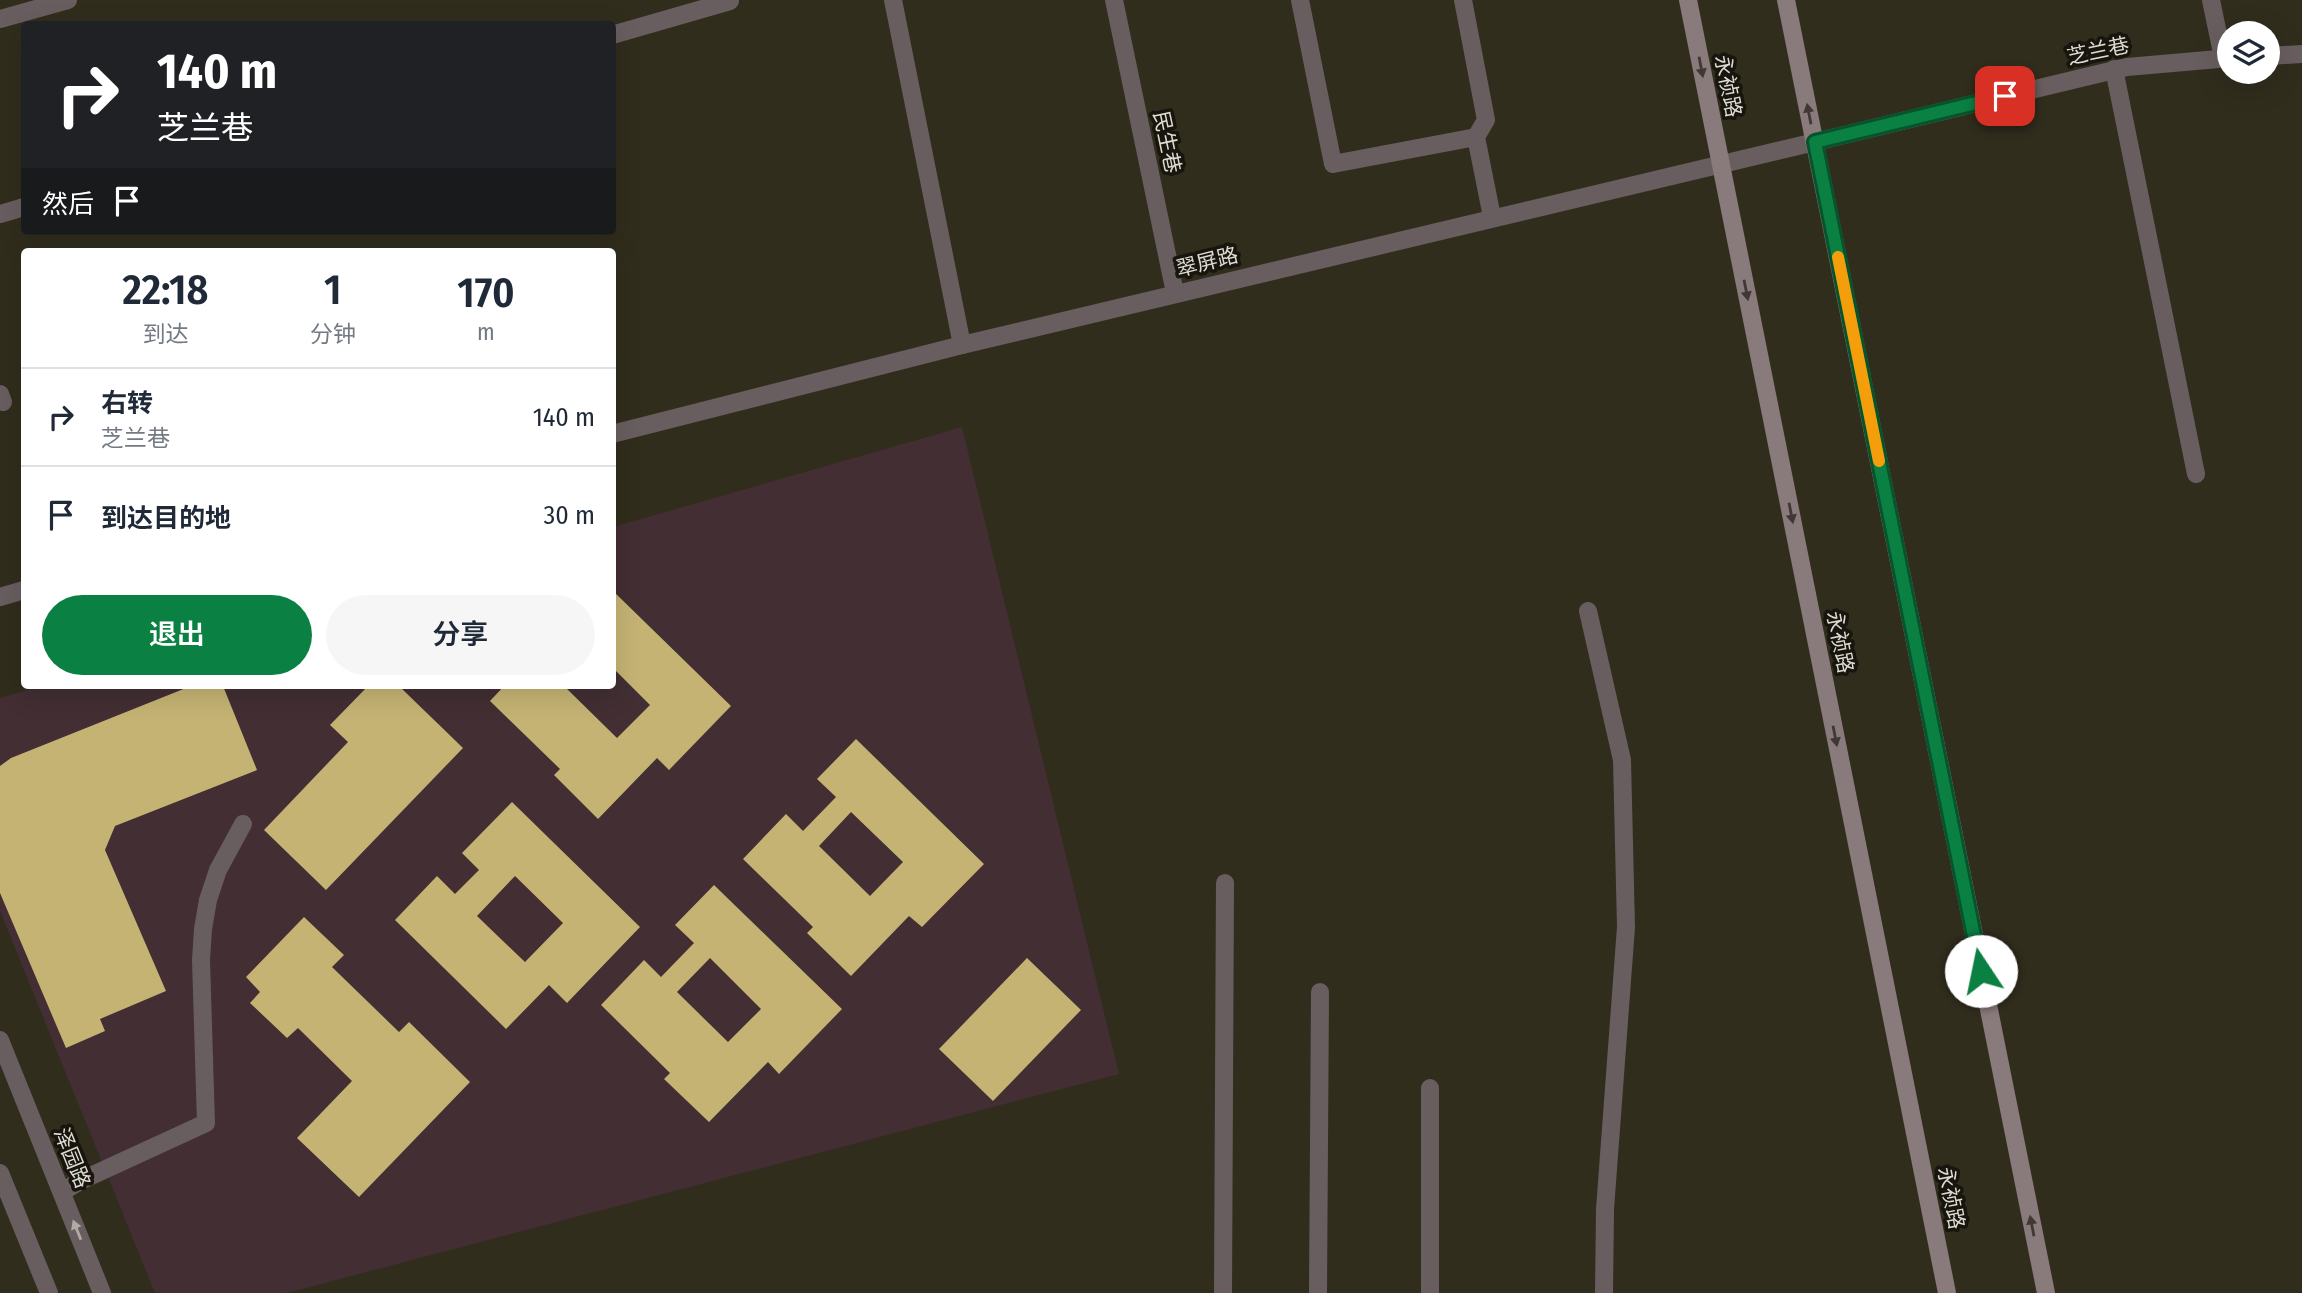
<!DOCTYPE html>
<html lang="zh">
<head>
<meta charset="utf-8">
<style>
	:root { --surface:#fff; --page:#f6f6f7; --text:#1f2937; --muted:#747a83; --line:#e0e1e3; --accent:#0b8043 }
	body { margin:0; font-family:"Fira Sans Condensed","Noto Sans SC",sans-serif; background:var(--page); color:var(--text); height:100vh; display:flex; flex-direction:column; font-size:26px; white-space:nowrap }
	* { box-sizing:border-box; margin:0 }
	p { font-size:23px; color:var(--muted) }
	.icon { flex:none; width:38px; height:38px; fill:none; stroke:currentColor; stroke-width:2; stroke-linecap:round; stroke-linejoin:round }
	.map { position:relative; flex:1; overflow:hidden }
	.details { position:absolute; left:21px; top:248px; width:595px; height:441px; display:flex; flex-direction:column; background:var(--surface); border-radius:7px; box-shadow:0 7px 28px #0002 }
	.details>* { flex:none }
	.banner { position:absolute; left:21px; top:21px; width:595px; height:214px; border-radius:7px; box-shadow:0 7px 28px #0002; background:#202124; color:#fff; overflow:hidden }
	.controls { position:absolute; left:2217px; top:21px; display:grid; gap:14px }
	.controls a { display:grid; place-items:center; width:63px; height:63px; border-radius:50%; background:var(--surface); box-shadow:0 7px 28px #0002; font-size:35px }
	.pin { position:absolute; display:grid; place-items:center; width:60px; height:60px; color:#fff; margin:-30px; border-radius:14px; box-shadow:0 4px 10px #0006 }
	.me { position:absolute; width:77px; margin:-38px; rotate:349deg; stroke-linejoin:round; filter:drop-shadow(0 0 5px #0008) }
	.turn { display:flex; align-items:center; gap:24px; height:147px; padding:0 21px; font-size:32px }
	.turn .icon { width:91px; height:91px; stroke-width:2.5 }
	.turn b { display:block; font-size:49px; line-height:60px }
	.then { display:flex; align-items:center; height:66px; padding:0 21px; background:#0003; gap:14px; font-size:26px }
	.eta { display:flex; justify-content:space-evenly; align-items:center; height:119px; text-align:center }
	.eta b { font-size:42px; font-weight:600; line-height:49px }
	.cta { display:flex; gap:14px; margin-top:auto; padding:14px 21px }
	.cta a { flex:1; height:80px; border-radius:42px; background:var(--accent); color:#fff; font-size:28px; font-weight:600; line-height:80px; text-align:center }
	.cta a+a { background:var(--page); color:var(--text) }
	ul { padding:0; list-style:none }
	li { display:flex; align-items:center; gap:21px; height:98px; padding:0 21px; border-top:2px solid var(--line) }
	li div { flex:1 }
	li b { display:block; font-size:26px }
	li em { font-style:normal }
	.map>svg:first-child { display:block }
</style>
</head>
<body>
<div class="map">
<svg width="2302" height="1293" viewBox="0 0 2302 1293">
	<rect width="100%" height="100%" fill="#312d1d"/>
	<path fill="#422e33" d="M962,427L1119,1074L287,1293H155L0,911V698L42,686H612L613,527Z"/>
	<path fill="#c4b373" fill-rule="evenodd" d="M612,590L731,706L669,770L657,758L598,819L554,775L560,769L490,701L504,686H564L617,738L650,705L612,667Z
		M191,686H223L257,770L115,826L105,850L166,991L100,1019L105,1031L66,1048L0,893V766L11,758Z
		M368,686H399L463,748L326,890L264,830L348,742L330,725Z
		M856,739L984,864L922,927L909,916L851,976L807,933L813,927L743,859L786,814L803,831L836,797L817,779ZM851,812L903,862L870,896L819,846Z
		M512,802L640,927L567,1003L549,985L506,1029L395,920L437,876L455,894L479,870L462,853ZM515,876L563,923L525,962L477,916Z
		M714,885L842,1009L779,1074L768,1062L709,1122L664,1079L670,1073L601,1005L644,960L661,977L694,943L675,925ZM710,958L761,1009L728,1042L677,992Z
		M304,917L344,955L332,967L399,1032L409,1022L470,1082L359,1197L297,1138L352,1081L298,1028L287,1038L250,1003L260,992L246,977Z
		M1027,958L1081,1010L993,1101L939,1049Z"/>
	<g fill="none" stroke-linecap="round" stroke-linejoin="round">
		<path stroke="#685e5f" stroke-width="18" d="M893,0L962,345
			M1114,0L1175,293
			M1300,0L1333,164L1476,137
			M1463,0L1486,120L1476,137L1492,217
			M2211,0L2223,58
			M0,19L68,0
			M612,35L730,1
			M2114,69L2196,474
			M0,214L24,207
			M0,394L3,402
			M62,1192L80,1181L206,1123L201,960L203,929L208,900L218,870L243,824
			M1223,1293L1225,883
			M1318,1293L1320,992
			M1430,1293V1088"/>
		<path stroke="#685e5f" stroke-width="18" d="M2268,56L2302,54
			M1815,142L2127,67L2230,58
			M1588,611L1622,760L1626,927L1605,1209L1604,1293"/>
		<path stroke="#685e5f" stroke-width="18" d="M612,434L962,345L1815,142
			M0,597L24,590
			M0,1040L102,1293
			M0,1173L49,1293"/>
		<path stroke="#897a7b" stroke-width="18" d="M1688,0L1947,1293
			M1786,0L2046,1293"/>
	</g>
	<defs><path id="oneway-solid" d="M-6-.8H1V-3.2L6.5 0L1 3.2V.8H-6Z" transform="scale(1.75)"/></defs>
	<g fill="#3f3834">
		<use href="#oneway-solid" transform="translate(1701 67) rotate(79)"/>
		<use href="#oneway-solid" transform="translate(1809 114) rotate(-101)"/>
		<use href="#oneway-solid" transform="translate(1746 290) rotate(79)"/>
		<use href="#oneway-solid" transform="translate(1791 513) rotate(79)"/>
		<use href="#oneway-solid" transform="translate(1835 736) rotate(79)"/>
		<use href="#oneway-solid" transform="translate(2032 1226) rotate(-101)"/>
	</g>
	<use fill="#afaaa4" href="#oneway-solid" transform="translate(77 1230) rotate(-112)"/>
	<g fill="none" stroke-linecap="round" stroke-linejoin="round">
		<defs>
			<path id="route" d="M1981,971L1815,142L2005,96"/>
		</defs>
		<use href="#route" stroke="#07532c" stroke-width="18"/>
		<use href="#route" stroke="#0b8043" stroke-width="12"/>
		<path stroke="#f59e0b" stroke-width="12" d="M1838,257L1879,461"/>
	</g>
	<g text-anchor="middle" stroke-width="7" stroke-linejoin="round" paint-order="stroke">
		<g font-size="21" fill="#dedcd2" stroke="#17150e">
			<text transform="translate(2098 51) rotate(-12)" y="7">芝兰巷</text>
			<text transform="translate(1728 86) rotate(79)" y="7">永祯路</text>
			<text transform="translate(1167 142) rotate(78)" y="7">民生巷</text>
			<text transform="translate(1207 262) rotate(-14)" y="7">翠屏路</text>
			<text transform="translate(1840 642) rotate(79)" y="7">永祯路</text>
			<text transform="translate(72 1158) rotate(68)" y="7">泽园路</text>
			<text transform="translate(1951 1198) rotate(79)" y="7">永祯路</text>
		</g>
	</g>
</svg>
<div class="controls">
<a><svg class="icon" aria-label="layers" viewBox="0 0 24 24"><path d="M12 4l9 5-9 5-9-5zM3 14l9 5 9-5"/></svg></a>
</div>
<div class="pin" style="left:2005px;top:96px;background:#d93025"><svg class="icon" aria-label="arrive" viewBox="0 0 24 24"><path d="M6 21V4h12l-3 4 3 4H6"/></svg></div>
<svg class="me" style="left:1981px;top:971px" viewBox="-20 -20 40 40"><circle r="19" fill="#fff"/><path d="M0-13L10 11 0 6-10 11z" fill="#0b8043"/></svg>
<div class="banner">
<div class="turn"><svg class="icon" aria-label="right" viewBox="0 0 24 24"><path d="M7 20v-9h11M14 6l5 5-5 5"/></svg><div><b>140 m</b>芝兰巷</div></div>
<div class="then">然后<svg class="icon" aria-label="arrive" viewBox="0 0 24 24"><path d="M6 21V4h12l-3 4 3 4H6"/></svg></div>
</div>
<section class="details">
<div class="eta">
<div><b>22:18</b><p>到达</p></div>
<div><b>1</b><p>分钟</p></div>
<div><b>170</b><p>m</p></div>
</div>
<ul>
<li><svg class="icon" aria-label="right" viewBox="0 0 24 24"><path d="M7 20v-9h11M14 6l5 5-5 5"/></svg><div><b>右转</b><p>芝兰巷</p></div><em>140 m</em></li>
<li><svg class="icon" aria-label="arrive" viewBox="0 0 24 24"><path d="M6 21V4h12l-3 4 3 4H6"/></svg><div><b>到达目的地</b></div><em>30 m</em></li>
</ul>
<div class="cta"><a>退出</a><a>分享</a></div>
</section>
</div>
</body>
</html>
